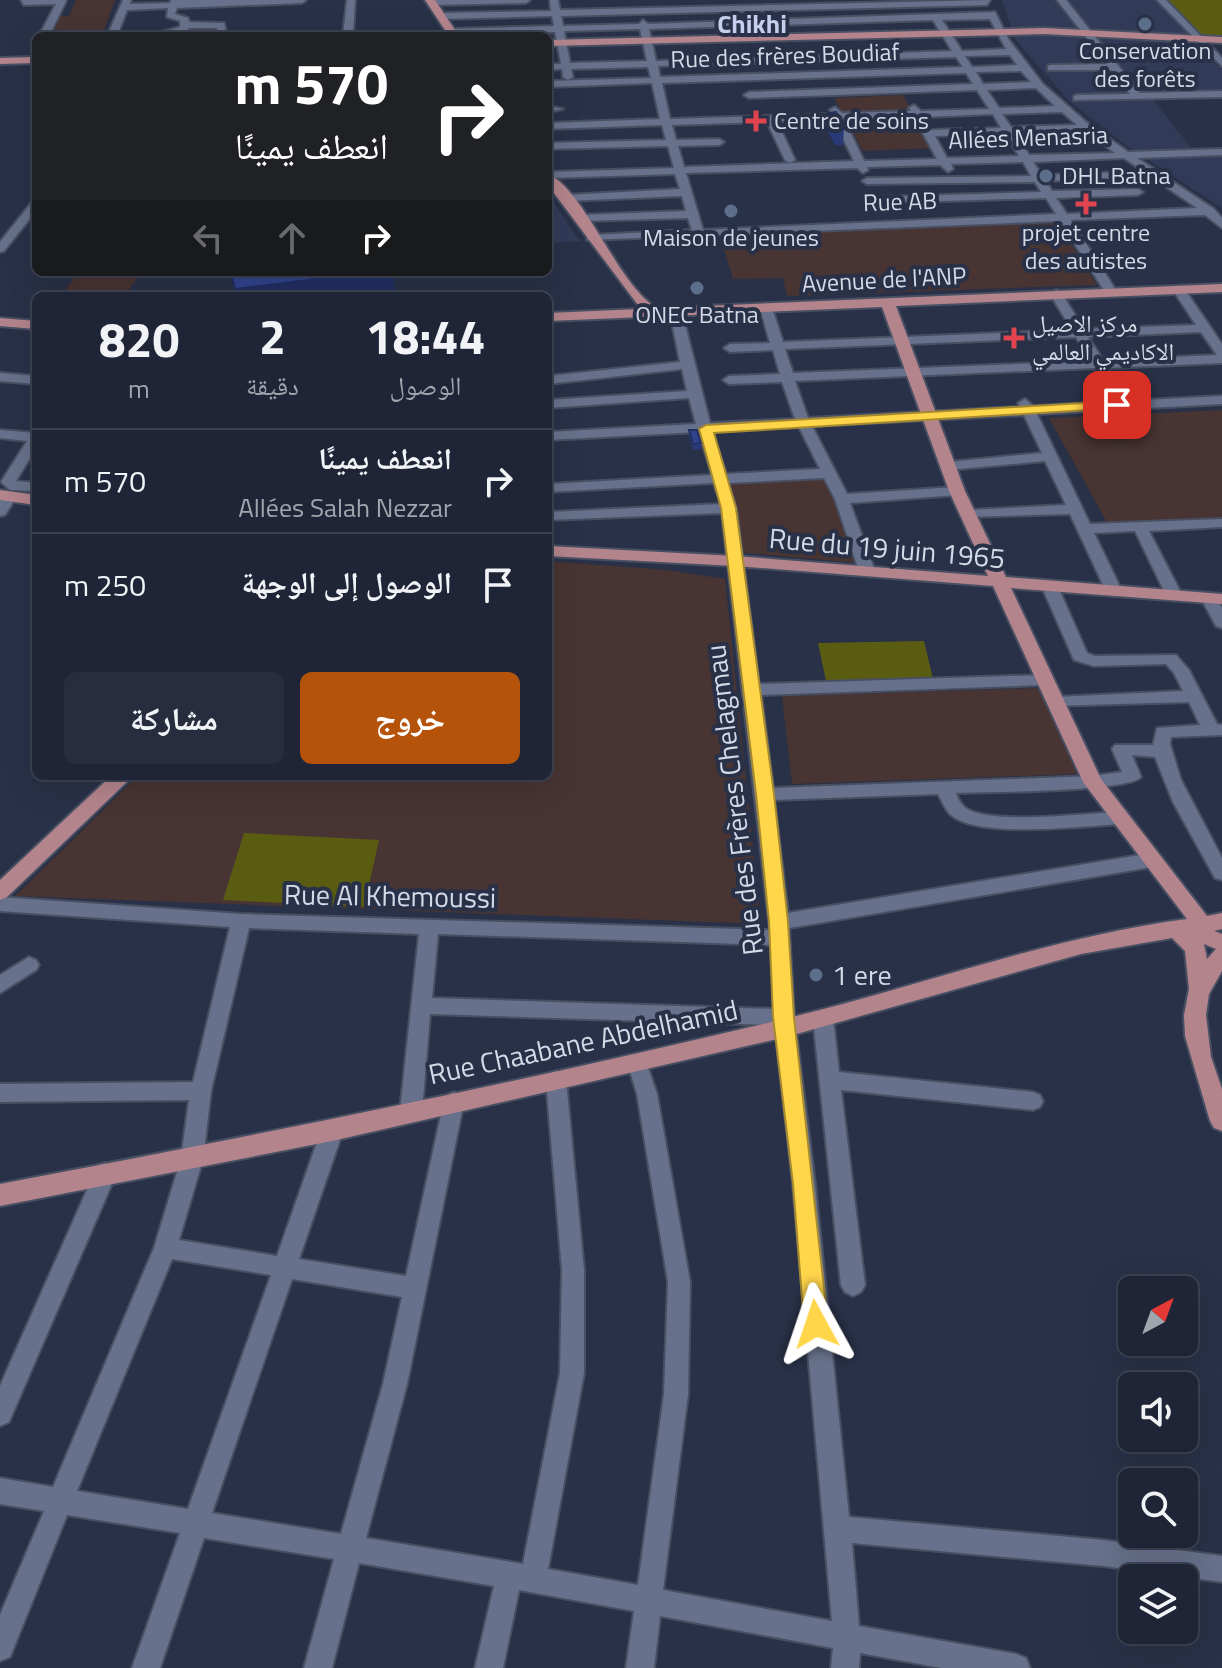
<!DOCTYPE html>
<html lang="ar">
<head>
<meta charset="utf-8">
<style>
	:root { --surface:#1f2536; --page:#272d3e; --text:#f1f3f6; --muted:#a1a5ad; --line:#3c4251; --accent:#b45309 }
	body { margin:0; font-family:"Titillium Web","Noto Naskh Arabic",sans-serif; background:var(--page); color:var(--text); direction:rtl; height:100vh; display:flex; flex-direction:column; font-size:30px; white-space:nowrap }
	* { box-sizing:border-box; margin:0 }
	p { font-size:26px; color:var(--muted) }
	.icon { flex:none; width:44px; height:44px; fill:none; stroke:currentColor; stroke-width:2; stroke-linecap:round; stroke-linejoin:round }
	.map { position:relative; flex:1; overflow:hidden; direction:ltr }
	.sheet { position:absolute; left:32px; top:292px; width:520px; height:488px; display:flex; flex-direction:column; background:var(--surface); border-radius:12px; box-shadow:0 8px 32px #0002,0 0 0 2px var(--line); direction:rtl }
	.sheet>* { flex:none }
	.hud { position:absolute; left:32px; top:32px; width:520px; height:244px; border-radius:12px; box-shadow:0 8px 32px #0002,0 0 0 2px var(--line); direction:rtl; background:#202124; color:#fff; overflow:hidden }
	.needle { width:52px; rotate:41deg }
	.controls { position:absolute; left:1118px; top:1276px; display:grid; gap:16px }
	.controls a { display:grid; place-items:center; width:80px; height:80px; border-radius:12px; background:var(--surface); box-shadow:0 8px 32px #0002,0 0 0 2px var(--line); font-size:40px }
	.pin { position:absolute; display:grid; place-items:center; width:68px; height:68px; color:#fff; margin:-34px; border-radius:16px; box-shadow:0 4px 12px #0006 }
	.me { position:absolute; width:88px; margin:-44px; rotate:355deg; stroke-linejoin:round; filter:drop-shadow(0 0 6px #0008) }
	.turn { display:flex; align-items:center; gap:28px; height:168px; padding:0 32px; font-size:36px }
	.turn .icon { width:104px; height:104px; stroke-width:2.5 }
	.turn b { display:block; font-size:56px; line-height:68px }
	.lanes { display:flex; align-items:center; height:76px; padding:0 32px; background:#0003; justify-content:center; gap:40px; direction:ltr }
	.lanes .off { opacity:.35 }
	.eta { display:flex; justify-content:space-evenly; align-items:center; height:136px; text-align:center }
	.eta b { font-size:48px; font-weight:700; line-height:56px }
	.button { display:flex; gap:16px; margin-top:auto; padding:16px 32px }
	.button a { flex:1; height:92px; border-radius:12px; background:var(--accent); color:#fff; font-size:32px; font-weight:700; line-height:92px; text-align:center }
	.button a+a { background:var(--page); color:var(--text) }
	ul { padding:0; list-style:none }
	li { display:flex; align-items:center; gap:24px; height:104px; padding:0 32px; border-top:2px solid var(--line) }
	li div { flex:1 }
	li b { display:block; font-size:30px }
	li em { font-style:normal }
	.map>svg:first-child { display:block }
</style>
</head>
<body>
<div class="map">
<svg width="1222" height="1668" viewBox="0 0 1222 1668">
	<rect width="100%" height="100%" fill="#293148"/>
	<path fill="#313b58" d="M1002,0H1155L1222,70V97L1153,100L1197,155L1222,154V208L1127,146L1070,102L1015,39Z
		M548,194L574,233L581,241L548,243Z"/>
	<path fill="#483432" d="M76,0H115L102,36H56L58,30L54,29L60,16H69Z
		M903,95L911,109L842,112L834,98Z
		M913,113L933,148L863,151L844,116Z
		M1058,223L1097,285L787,296L783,278L733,279L720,235Z
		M78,272H141L125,296H61Z
		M1222,410V519L1108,524L1049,418Z
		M825,470L857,563L736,552L720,476Z
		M548,561L667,570L725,579L761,924L15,896L138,776H548Z
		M1041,688L1077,774L792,784L782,696Z"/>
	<path fill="#5a5d11" d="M1168,0H1222V37L1200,34Z
		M924,641L933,679L826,681L818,643Z
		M244,833L379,840L364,907L223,900Z"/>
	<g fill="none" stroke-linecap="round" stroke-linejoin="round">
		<defs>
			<path id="minor" d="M21,0H66V1L49,36H39L56,4L24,5Z
				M123,0H131L130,4L170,3L171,0H306L302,3L177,8L175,14L188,18L189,22L224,23L227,36H217V28H189L187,31L146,36L180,27V21L167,17L168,8L127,10L117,36H107Z
				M347,0H355L353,36H343Z
				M429,0H530L526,3L432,5Z
				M550,0H558L560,10L990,0L987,5L561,16L563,26L639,24L643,20L648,24L995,12L1009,40L1043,84L1086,122L1128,152L1222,149V155L1137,158L1214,209L1222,218V228L1205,215L1071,220L1117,292L1111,296L1105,292L1060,221L587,240V236L591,235L692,230L688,218L580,221L574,218L580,215L686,211L682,196L566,201L561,198L566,195L680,189L675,174L548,178V172L674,168L668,146L548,149V143L666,140L662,125L548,129V123L660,119L652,83L548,87V81L651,78L648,67L571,69L573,77L568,80L563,77L562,69L548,70V64H561L555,32L452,35L447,32L452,29L554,26L552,16L441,19L437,16L441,13L551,11ZM990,19L1006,49L962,51L942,20ZM933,20L952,51L656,61L649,29ZM640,29L647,61L570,63L564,31ZM1010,55L1017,65L972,67L965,56ZM956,57L963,67L660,77L658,66ZM1021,71L1031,82L983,84L976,72ZM966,73L973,84L749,92L744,95L749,98L977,90L989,109L921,111L914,105L909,108L911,111L842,113L835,107L830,110L832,114L670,119L662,83ZM1036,88L1055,106L999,108L987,90ZM1062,112L1077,125L1011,127L1002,114ZM993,114L1001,128L931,130L924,117ZM914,117L937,159L864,161L844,119ZM834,120L854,161L684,167L678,146L719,145L724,142L719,139L676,140L672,125L767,122L785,160L790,163L795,160L777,121ZM1085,131L1115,153L1029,155L1015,133ZM1005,134L1019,156L947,158L935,136ZM1124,158L1197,208L1067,214L1056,198L1138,195L1143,192L1138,189L1052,191L1046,181L1126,178L1131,175L1126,172L1042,175L1033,162ZM1023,162L1031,176L867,178L862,181L867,184L1035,182L1041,192L876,197L871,200L876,203L1046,198L1056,214L703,230L686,173L857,168L863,173L868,170L867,167L940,165L948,172L953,169L951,164Z
				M1057,0H1066L1140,93L1222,91V97L1074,100V96L1077,95L1130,94L1111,70H1048V66L1051,65L1107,64Z
				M1157,0H1166L1222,58V66Z
				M548,106L563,109L548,112Z
				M36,201V211L4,251L0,252V242L32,202Z
				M1175,287H1183L1222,344V363L1107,368L1127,399L1125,401L1222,396V404L1037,414L1090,524L1222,519V527L1149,531L1182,595L1179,598H1169L1166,595L1135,531L1094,533L1122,591L1114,596L1106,591L1070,514L964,517V511L969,510L1066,505L1045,461L948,470L941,466L948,462L1042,453L1024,415L812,426L847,494L957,487L964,491L957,495L850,503L875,571L867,576L859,571L835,499L824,478L728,483L736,508L759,684L1044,675L1052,680L1044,685L761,695L773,788L1093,776L1122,772L1112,749L1115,745H1153L1157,728L1200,725L1189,702L1049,706L1047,702L1049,698L1055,697L1183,691L1174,673L1166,664L1094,666L1074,660L1042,587L1050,582L1058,587L1087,653L1095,656L1176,655L1189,670L1217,724L1222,725V735L1171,737L1170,744L1181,780L1222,858V880L1215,878L1173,802L1155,757L1132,755L1141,777C1128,792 984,792 956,793C958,799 961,805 967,809C994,825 1086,813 1120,812L1129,818L1120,824C1084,826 978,839 951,815C945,810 942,801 938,794L774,800L788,913L1152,853L1158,855L1161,860L1152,867L789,928L794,1017L815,1184L849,1517L1103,1540L1222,1556V1582L1103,1566L852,1543L859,1626L1016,1654L1026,1658L1030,1668H942L860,1653L859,1668H831L833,1648L660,1616L654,1668H626L634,1611L519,1590L503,1668H475L494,1586L359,1563L332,1668H304L334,1559L204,1538L160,1668H132L180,1533L67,1515L10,1657L0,1661V1615L44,1511L0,1504V1478L53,1487L154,1248L181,1159L189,1100L0,1102V1084L193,1082L230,927L0,911V897L241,914L770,930L722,513L548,520V512L721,504L714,483L548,492V484L712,475L699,432L548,440V432L696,424L689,398L548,408V400L687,391L682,369L548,384V376L680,362L670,313L676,309L682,313L710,423L795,419L782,382L729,384L723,380L729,376L780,374L773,350L730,352L724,348L730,344L770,343L760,308L762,305L772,308L783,342L1072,330L1050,294L1056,290L1060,291L1084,329L1196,325L1173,290ZM1201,332L1217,355L1103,360L1088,337ZM1076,337L1090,361L793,373L785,349ZM1095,368L1115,402L1033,406L1025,399L1018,403L1020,407L808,418L795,381ZM799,427L820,469L726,474L712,431ZM249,928L419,934L400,1111L404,1117L411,1120L418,1117L422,1111L430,1014L775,1025L793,1184L832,1621L663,1590L688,1394L690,1282L657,1094L644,1056L637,1054L630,1056L627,1062L637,1094L668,1282L664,1394L638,1585L548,1569L584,1373V1270L566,1080L563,1074L556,1071L549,1074L546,1080L562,1270L560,1373L523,1564L366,1538L407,1384L464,1101L461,1095L454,1092L447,1095L444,1101L406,1276L299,1259L343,1131L340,1125L332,1122L324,1125L321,1131L277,1256L179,1240L203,1159L211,1091ZM438,934L771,945L774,1009L432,998ZM172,1259L271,1275L188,1509L77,1491ZM292,1279L402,1297L383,1384L341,1534L212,1513Z
				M0,373L36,376V384L0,381Z
				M0,430L36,433V448L16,481L36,483V491L10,490L1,482L27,441L0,438Z
				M10,492L17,496L5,515L0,516V501L5,493Z
				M1209,593L1214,595L1222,608V628L1216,626L1201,598Z
				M29,957L36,960L39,965L36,970L0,993V975Z
				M823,1010L830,1012L833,1018L839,1072L1033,1092L1040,1095L1043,1101L1040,1107L1033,1110L841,1090L865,1285L861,1292L853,1296L845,1292L841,1285L813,1018L816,1012Z
				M106,1163L114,1165L117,1172L9,1422L0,1426V1386L95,1172L98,1165Z"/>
			<path id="major" d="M425,0H435L459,36H449Z
				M1044,28L1222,37V43L1044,34L548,46V40Z
				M36,57V63L0,64V58Z
				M548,174C585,190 618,286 657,308L1222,284V292L896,306L965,491L1006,577L1222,594V604L1011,588L1101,779L1207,916L1222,913V929L1214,931L1222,934V971L1209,994L1206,1015L1211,1057L1222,1089V1131L1214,1128L1210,1121L1185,1036L1184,1015L1189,989L1185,951L1172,938L1081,954L786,1037L332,1141L0,1206V1184C262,1134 524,1082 784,1019C918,987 1050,937 1187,919L1083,782L993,586L735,566L548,556V546L735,556L988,576L949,491L882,307L548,321V313L641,309L548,185ZM1204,944L1216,949L1207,959Z
				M0,318L36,321V329L0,326Z
				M0,490L36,495V505L0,500Z
				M111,776H133L7,897L0,900V880Z"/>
		</defs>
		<use href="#minor" stroke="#484f62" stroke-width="4"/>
		<use href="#major" stroke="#484f62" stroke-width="4"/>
		<use href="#minor" fill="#67718b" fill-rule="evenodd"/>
		<use href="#major" fill="#b3848c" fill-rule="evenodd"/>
	</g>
	<path fill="#2a3a79" d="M828,113L844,129L843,145H835L826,128Z
		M689,430L701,443V449L693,450L689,436Z"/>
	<path fill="#222f63" d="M374,272H393L395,292L364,296H236L235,289Z"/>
	<path fill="#31438d" stroke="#222f63" stroke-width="2" d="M836,112L844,129H837L828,113Z
		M231,272H374L235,289Z
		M689,430H697L701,443L693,444Z"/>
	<path fill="#ffd54a" stroke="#a68a30" stroke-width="2" d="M1117,401L1121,402V408L714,433L736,508L774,794L788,922L794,1017L828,1324L824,1332L816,1335L808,1332L804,1324L793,1184L773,1017L769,922L756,794L721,508L699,429L706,425Z"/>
	<g fill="#5c6f8a" stroke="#293148" stroke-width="3">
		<circle cx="1145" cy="24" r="8"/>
		<circle cx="1046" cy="176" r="8"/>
		<circle cx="731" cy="211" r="8"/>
		<circle cx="697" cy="288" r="8"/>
		<circle cx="816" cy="975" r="8"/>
	</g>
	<g fill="#e0444e" stroke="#293148" stroke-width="3">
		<path d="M752 109h8v8h8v8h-8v8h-8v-8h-8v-8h8z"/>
		<path d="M1082 192h8v8h8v8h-8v8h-8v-8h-8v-8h8z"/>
		<path d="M1010 326h8v8h8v8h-8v8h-8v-8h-8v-8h8z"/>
	</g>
	<g text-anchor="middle" stroke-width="8" stroke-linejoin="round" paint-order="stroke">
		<g font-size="24" fill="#d4d9e8" stroke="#293148">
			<text x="1145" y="59">Conservation<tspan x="1145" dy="28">des forêts</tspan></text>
			<text x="774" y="129" text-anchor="start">Centre de soins</text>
			<text x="1062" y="184" text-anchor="start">DHL Batna</text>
			<text x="1086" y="241">projet centre<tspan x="1086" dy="28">des autistes</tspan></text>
			<text x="731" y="246">Maison de jeunes</text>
			<text x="697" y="323">ONEC Batna</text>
			<text x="1032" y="332" text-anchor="start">مركز الاصيل<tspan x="1032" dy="28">الاكاديمي العالمي</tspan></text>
		</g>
		<g font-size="24" fill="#d4d9e8" stroke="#293148">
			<text transform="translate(785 56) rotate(-2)" y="8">Rue des frères Boudiaf</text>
			<text transform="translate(1028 138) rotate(-2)" y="8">Allées Menasria</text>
			<text transform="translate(900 202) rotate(-2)" y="8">Rue AB</text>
			<text transform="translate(884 280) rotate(-3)" y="8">Avenue de l'ANP</text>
		</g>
		<g font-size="26" font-weight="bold" fill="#c5cfed" stroke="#293148">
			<text x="752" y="33">Chikhi</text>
		</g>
		<g font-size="28" fill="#d4d9e8" stroke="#293148">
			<text transform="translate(887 548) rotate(5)" y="10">Rue du 19 juin 1965</text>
			<text transform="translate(734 800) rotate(-97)" y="10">Rue des Frères Chelagmau</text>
			<text transform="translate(390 896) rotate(1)" y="10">Rue Al Khemoussi</text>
			<text transform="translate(583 1042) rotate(-12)" y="10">Rue Chaabane Abdelhamid</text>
		</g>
		<g font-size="28" fill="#d4d9e8" stroke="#293148" text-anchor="start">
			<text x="832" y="985">1 ere</text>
		</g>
	</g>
</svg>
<div class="controls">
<a><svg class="needle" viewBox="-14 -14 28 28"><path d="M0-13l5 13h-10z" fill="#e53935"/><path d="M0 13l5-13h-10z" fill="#a1a5ad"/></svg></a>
<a><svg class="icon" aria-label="sound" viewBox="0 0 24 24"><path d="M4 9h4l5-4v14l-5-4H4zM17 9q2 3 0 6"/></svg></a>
<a><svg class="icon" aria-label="search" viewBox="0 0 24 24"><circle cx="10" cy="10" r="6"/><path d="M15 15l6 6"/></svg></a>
<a><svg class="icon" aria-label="layers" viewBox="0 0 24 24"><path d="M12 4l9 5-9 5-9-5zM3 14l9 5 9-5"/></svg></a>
</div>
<div class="pin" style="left:1117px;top:405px;background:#d93025"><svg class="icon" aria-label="arrive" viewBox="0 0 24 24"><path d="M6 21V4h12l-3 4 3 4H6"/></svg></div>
<svg class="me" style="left:816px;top:1324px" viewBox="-20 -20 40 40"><path d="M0-17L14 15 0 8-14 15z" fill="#ffd54a" stroke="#fff" stroke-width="4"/></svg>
<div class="hud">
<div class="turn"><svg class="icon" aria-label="right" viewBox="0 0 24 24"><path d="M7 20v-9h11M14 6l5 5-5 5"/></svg><div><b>570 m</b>انعطف يمينًا</div></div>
<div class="lanes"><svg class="icon off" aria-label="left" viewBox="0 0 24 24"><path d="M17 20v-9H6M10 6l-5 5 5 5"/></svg><svg class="icon off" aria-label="ahead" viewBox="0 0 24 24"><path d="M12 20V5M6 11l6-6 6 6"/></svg><svg class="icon" aria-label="right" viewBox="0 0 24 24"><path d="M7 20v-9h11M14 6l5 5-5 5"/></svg></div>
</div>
<section class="sheet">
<div class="eta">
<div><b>18:44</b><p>الوصول</p></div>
<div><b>2</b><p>دقيقة</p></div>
<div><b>820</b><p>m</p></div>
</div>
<ul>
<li><svg class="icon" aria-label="right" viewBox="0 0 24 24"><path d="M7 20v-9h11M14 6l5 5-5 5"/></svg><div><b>انعطف يمينًا</b><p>Allées Salah Nezzar</p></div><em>570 m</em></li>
<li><svg class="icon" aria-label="arrive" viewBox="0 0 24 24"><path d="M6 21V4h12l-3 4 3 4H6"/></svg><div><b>الوصول إلى الوجهة</b></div><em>250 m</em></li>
</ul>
<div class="button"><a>خروج</a><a>مشاركة</a></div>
</section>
</div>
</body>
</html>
